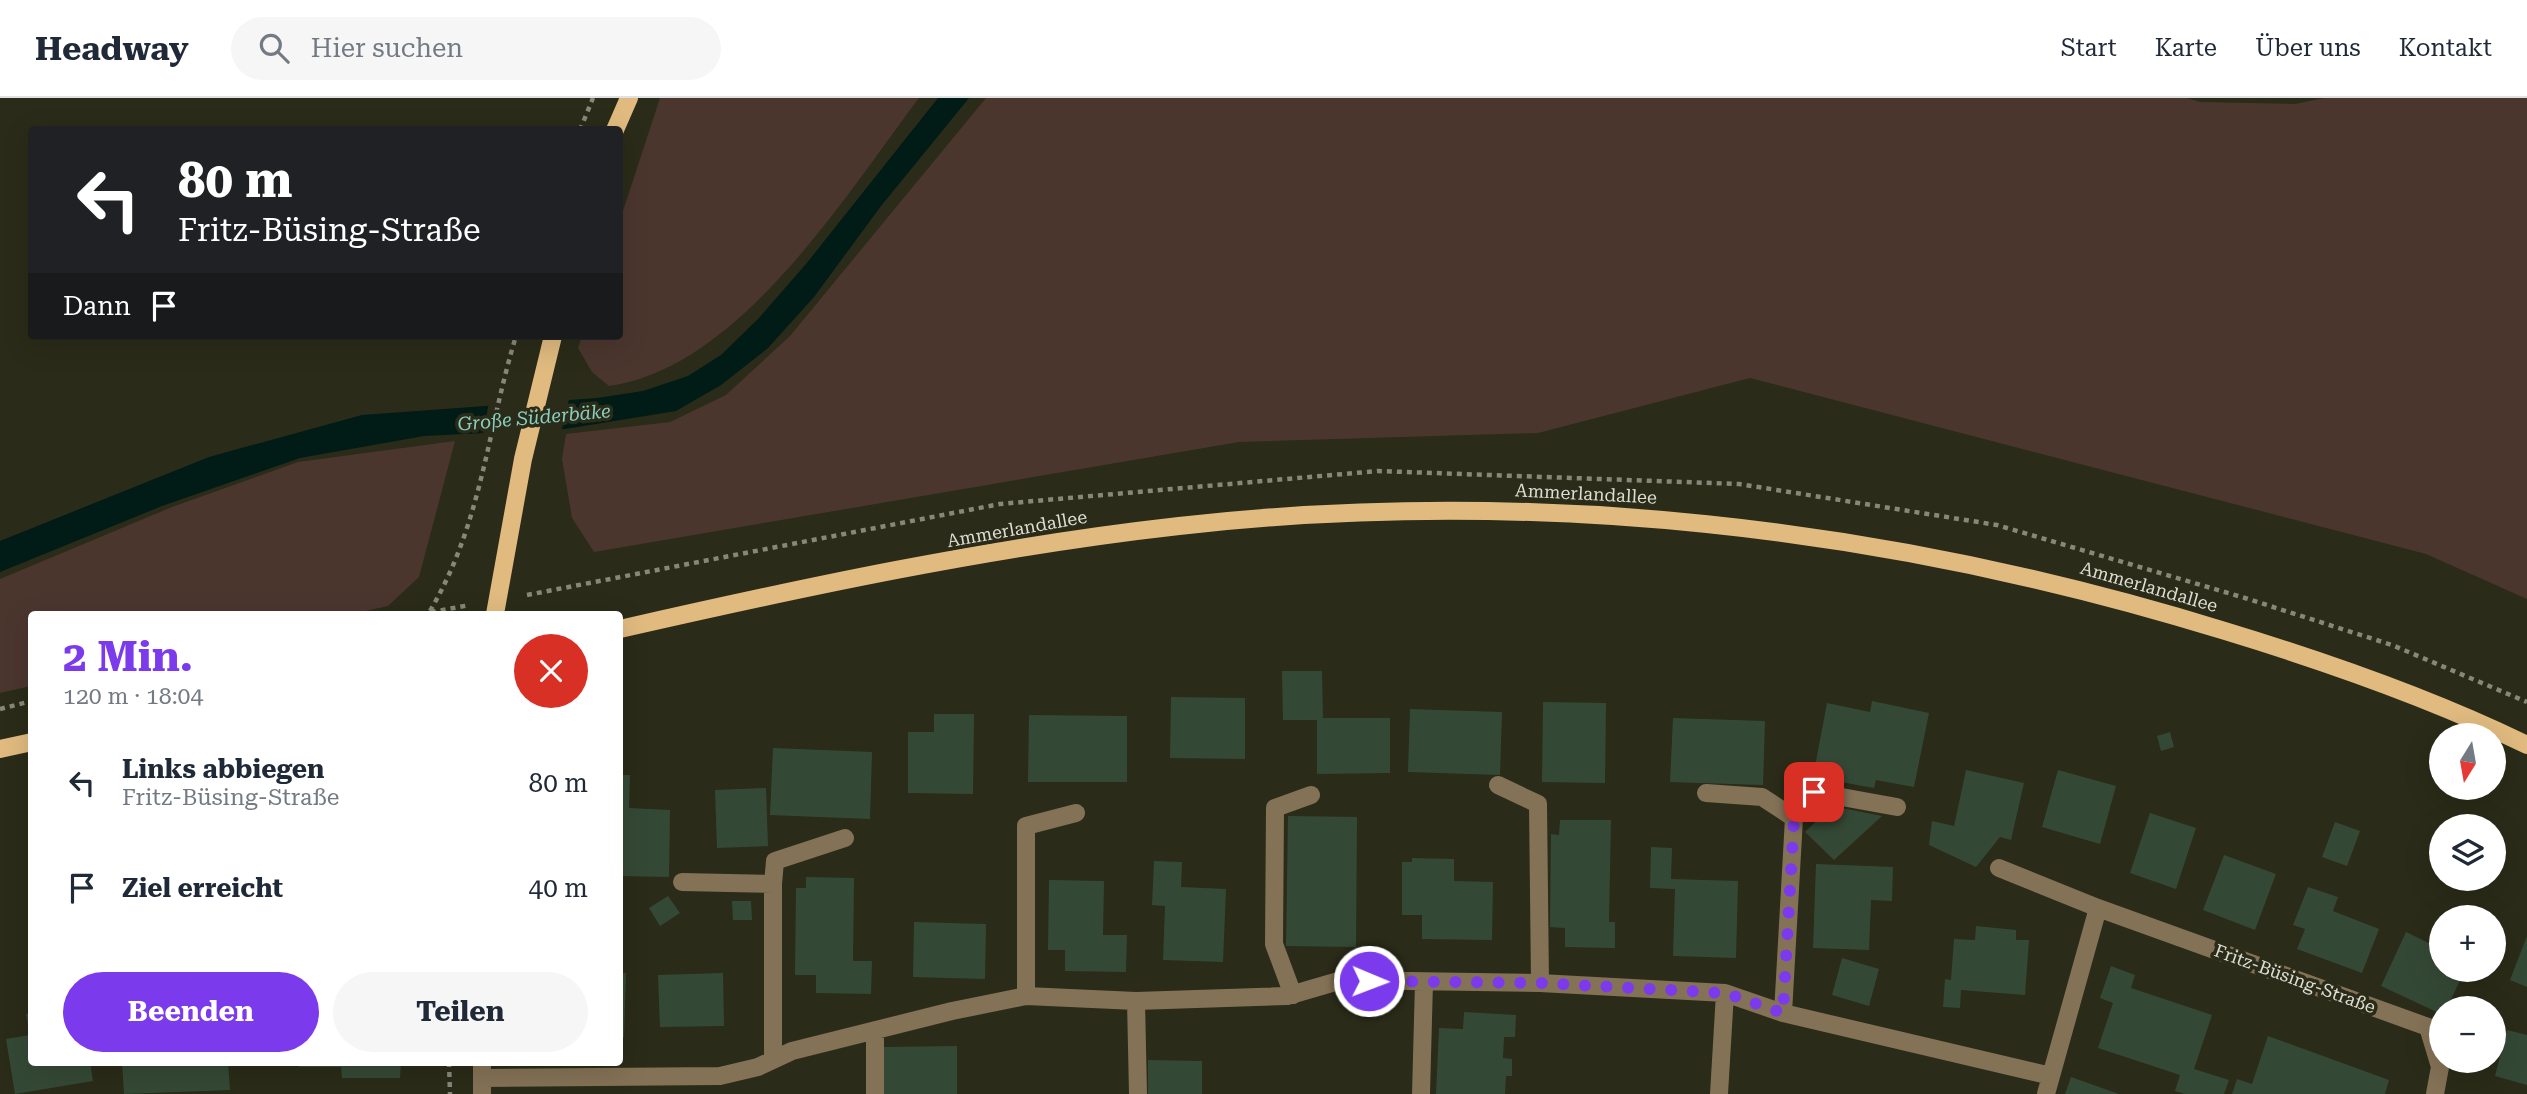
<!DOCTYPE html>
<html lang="de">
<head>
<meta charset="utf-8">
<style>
	:root { --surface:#fff; --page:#f6f6f7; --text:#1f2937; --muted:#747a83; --line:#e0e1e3; --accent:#7c3aed }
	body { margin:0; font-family:"Roboto Serif",serif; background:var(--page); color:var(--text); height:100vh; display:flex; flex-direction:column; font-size:26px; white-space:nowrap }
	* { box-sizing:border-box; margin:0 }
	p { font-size:23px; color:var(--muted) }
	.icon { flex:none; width:38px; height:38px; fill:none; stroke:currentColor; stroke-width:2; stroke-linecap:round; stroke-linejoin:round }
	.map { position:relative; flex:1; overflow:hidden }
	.panel { position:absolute; left:28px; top:513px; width:595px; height:455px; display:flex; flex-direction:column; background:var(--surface); border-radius:7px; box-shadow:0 7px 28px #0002 }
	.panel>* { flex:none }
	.hud { position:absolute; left:28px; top:28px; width:595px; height:214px; border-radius:7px; box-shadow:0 7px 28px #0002; background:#202124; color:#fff; overflow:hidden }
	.needle { width:46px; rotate:191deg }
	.buttons { position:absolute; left:2429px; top:625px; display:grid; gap:14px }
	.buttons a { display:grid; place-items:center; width:77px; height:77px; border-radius:50%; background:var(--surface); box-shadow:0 7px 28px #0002; font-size:35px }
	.pin { position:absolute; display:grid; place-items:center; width:60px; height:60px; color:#fff; margin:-30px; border-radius:14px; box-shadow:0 4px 10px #0006 }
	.me { position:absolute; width:77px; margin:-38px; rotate:91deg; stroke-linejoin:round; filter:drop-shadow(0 0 5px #0008) }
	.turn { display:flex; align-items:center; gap:24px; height:147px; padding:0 35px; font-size:32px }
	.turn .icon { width:91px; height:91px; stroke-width:2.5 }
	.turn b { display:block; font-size:49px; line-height:60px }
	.then { display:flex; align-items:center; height:66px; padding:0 35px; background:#0003; gap:14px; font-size:26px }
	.round { display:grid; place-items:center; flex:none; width:74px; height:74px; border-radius:37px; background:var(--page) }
	.headline { display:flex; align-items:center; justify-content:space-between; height:119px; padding:0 35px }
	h1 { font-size:42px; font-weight:700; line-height:52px; color:var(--accent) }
	.primary-button { display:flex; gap:14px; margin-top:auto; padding:14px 35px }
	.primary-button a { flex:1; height:80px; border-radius:42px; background:var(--accent); color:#fff; font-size:28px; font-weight:700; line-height:80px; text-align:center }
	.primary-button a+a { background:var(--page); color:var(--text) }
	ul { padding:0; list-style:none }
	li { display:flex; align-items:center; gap:21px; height:105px; padding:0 35px }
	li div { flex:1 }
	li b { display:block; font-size:26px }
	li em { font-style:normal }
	header { display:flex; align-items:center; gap:42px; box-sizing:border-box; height:98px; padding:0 35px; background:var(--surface); border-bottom:2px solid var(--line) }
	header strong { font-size:33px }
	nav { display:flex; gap:38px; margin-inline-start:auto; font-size:24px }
	.search { width:490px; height:63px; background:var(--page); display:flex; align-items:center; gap:18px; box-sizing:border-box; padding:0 24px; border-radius:38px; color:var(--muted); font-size:26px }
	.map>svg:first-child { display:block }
</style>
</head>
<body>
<header>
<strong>Headway</strong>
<div class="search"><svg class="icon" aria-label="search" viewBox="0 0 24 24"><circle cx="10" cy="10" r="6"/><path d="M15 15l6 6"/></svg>Hier suchen</div>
<nav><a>Start</a><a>Karte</a><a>Über uns</a><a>Kontakt</a></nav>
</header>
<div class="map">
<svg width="2527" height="996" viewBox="0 0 2527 996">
	<rect width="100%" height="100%" fill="#2a2b18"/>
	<path fill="#4b362e" d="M660,0H919C845,98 739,270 609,288L592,274L578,250L582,238H620V122Z
		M986,0H2187L2200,4L2295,6L2324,0H2527V501L2426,456L1750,280L1538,335L1239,344L594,454L572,420L562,361L566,336L670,324L726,297L790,238Z
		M455,343L419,479L388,508L352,516H32L31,588L0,595V481L172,409L298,364Z"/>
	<path fill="#011b17" d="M938,0H969L881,108L814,199L768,250L721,287L676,313L565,331L424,338L300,360L162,408L0,474V443L209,359L362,317L597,300L643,293L688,278L721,257L759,220L806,166Z"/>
	<path fill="#2a2b18" d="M570,297L561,335L482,341L489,304Z"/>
	<path fill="#344935" d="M1282,573H1322L1323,620H1390V675L1317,676V622H1283Z
		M1171,599L1245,600V661L1170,660Z
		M1872,603L1929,615L1914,689L1876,682L1874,690L1813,679L1827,605L1870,614Z
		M1543,604L1606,605L1605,685L1542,684Z
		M1410,611L1502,614L1500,677L1408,674Z
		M934,616H974L973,696L908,695V634H934Z
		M1029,617L1127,618V684H1028Z
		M1673,620L1765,623L1763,687L1670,684Z
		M2170,634L2174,649L2161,653L2157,638Z
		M773,650L872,654L870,721L770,717Z
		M1966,672L2024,685L2011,742L2000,739L1976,769L1929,747L1932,723L1954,728Z
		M2058,672L2116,688L2100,746L2042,729Z
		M620,677H630L629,710L670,712L669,779L620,778Z
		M766,690L768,748L717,750L715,692Z
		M1832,708L1882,718L1834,762L1805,734Z
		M2150,715L2196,730L2176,791L2130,775Z
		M1288,718L1357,719L1356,849L1286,848Z
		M1560,722H1611L1609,824H1615V850L1565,849V830L1550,829L1551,736L1559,737Z
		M2335,724L2360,733L2347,768L2322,759Z
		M1651,749L1672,750L1671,781L1738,783L1736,860L1673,858L1675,791L1650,790Z
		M2224,757L2276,776L2255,832L2203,812Z
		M1412,760L1454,761V783L1493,784L1492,842L1422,841V817H1402V764H1412Z
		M1154,763L1182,764L1181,789L1226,791L1223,864L1163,862L1165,808L1152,807Z
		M1816,766L1893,769L1892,803L1871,802L1869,852L1813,850Z
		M806,779L854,780L853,863H872L871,896L816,895V877H795L796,790H806Z
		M1049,782L1104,783L1103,837H1127L1126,874L1065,873V852H1048Z
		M2308,789L2338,799L2333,813L2379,831L2362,875L2297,851L2305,831L2293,827Z
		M668,798L680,815L660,828L649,810Z
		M732,803H751L752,822H733Z
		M914,824L986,826L985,881L913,879Z
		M1976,828L2016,832V842H2029L2025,897L1961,892L1960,910L1943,909L1945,881L1951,882L1954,841L1975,842Z
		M2406,834L2441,851V872H2465L2447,910H2441V916L2381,888Z
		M2527,838V889L2510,882Z
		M1842,860L1879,871L1869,908L1832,897Z
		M2111,868L2135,877L2131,890L2212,917L2194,971L2229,982L2224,996H2185L2175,993L2180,977L2098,950L2113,905L2100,900Z
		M620,875H626L624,939H620Z
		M723,875L724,928L660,929L658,877Z
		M1464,914L1516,917L1515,939H1504L1503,960L1512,961V978H1506L1505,996H1436L1439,930L1463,931Z
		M32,915V964H90L93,983L15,996L6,941L30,937L26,916Z
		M2507,932L2527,937V987L2495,978Z
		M2268,938L2389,982L2385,996H2232L2237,981L2252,986Z
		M957,948V996H884V949Z
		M1148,962L1202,963V996H1148Z
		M122,964H228L230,992L124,996Z
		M299,964H401L400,980H342L341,969H299Z
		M2071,979L2119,996H2065Z"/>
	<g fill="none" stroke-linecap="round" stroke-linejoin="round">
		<path stroke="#878879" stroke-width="4.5" stroke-dasharray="5 5" stroke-linecap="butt" d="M580,32L593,0
			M527,497L1000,406L1378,373L1739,386L1997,427L2245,500L2392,547L2527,604
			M430,513C482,425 487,333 516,238
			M421,516L470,507
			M0,611L32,603
			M449,964L450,996"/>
		<path stroke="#847256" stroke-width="18" d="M1498,687L1538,706L1540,885
			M1706,695L1762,699L1794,720
			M1999,770L2098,810
			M682,784L773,786V962
			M773,786L775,763L845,740
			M1293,897L1274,846L1275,710L1311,697
			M1026,898V728L1076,715
			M1136,903L1138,996
			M1783,915L1794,720L1814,694L1897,709
			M875,932V996
			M482,964V996
			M482,980L720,978L758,969L792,953L952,913L1026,898L1136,903L1287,898L1342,882L1540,885L1725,895L1783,915L2051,978
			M1421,996L1424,884
			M1719,996L1725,895
			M2046,996L2098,810L2428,929L2440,969L2435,996"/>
		<path stroke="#e0ba7f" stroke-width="18" d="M615,32L629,0
			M495,516L523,361L553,238
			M620,531C804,489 991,449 1179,428C1531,388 1886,428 2225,533C2327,564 2431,600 2527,647
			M0,651L32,644"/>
	</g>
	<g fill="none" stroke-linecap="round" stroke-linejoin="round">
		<path stroke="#7c3aed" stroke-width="12" stroke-dasharray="0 21.6" d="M1369,883L1540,885L1725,895L1783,915L1794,720L1814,694"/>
	</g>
	<g text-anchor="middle" stroke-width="7" stroke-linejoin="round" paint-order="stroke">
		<g font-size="18" fill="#ddded2" stroke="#2a2b18">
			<text transform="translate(1586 396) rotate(3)" y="6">Ammerlandallee</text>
			<text transform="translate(1017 431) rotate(-10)" y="6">Ammerlandallee</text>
			<text transform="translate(2149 489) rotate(16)" y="6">Ammerlandallee</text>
			<text transform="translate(2295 881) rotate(20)" y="6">Fritz-Büsing-Straße</text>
		</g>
		<g font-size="19" font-style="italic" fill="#89cec1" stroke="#2a2b18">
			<text transform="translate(534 319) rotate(-5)" y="7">Große Süderbäke</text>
		</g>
	</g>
</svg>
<div class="buttons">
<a><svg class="needle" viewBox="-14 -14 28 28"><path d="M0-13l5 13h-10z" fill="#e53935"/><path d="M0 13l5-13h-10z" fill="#747a83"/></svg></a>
<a><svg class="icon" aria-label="layers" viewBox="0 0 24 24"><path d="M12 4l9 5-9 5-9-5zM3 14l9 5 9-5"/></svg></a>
<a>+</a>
<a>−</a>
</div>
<div class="pin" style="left:1814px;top:694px;background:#d93025"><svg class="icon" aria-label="arrive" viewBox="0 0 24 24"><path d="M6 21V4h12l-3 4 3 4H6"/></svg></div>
<svg class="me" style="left:1369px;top:883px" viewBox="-20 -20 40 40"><circle r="17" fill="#7c3aed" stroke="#fff" stroke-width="3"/><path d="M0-11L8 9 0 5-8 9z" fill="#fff"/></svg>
<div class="hud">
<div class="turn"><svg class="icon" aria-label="left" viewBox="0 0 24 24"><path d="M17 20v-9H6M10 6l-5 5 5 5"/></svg><div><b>80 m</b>Fritz-Büsing-Straße</div></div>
<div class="then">Dann<svg class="icon" aria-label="arrive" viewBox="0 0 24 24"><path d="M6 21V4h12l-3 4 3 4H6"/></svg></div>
</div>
<section class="panel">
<div class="headline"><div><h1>2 Min.</h1><p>120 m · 18:04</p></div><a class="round" style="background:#d93025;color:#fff"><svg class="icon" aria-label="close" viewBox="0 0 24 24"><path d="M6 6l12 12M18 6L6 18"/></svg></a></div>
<ul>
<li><svg class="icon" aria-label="left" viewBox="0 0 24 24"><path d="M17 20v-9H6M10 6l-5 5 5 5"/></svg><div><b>Links abbiegen</b><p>Fritz-Büsing-Straße</p></div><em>80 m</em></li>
<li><svg class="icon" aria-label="arrive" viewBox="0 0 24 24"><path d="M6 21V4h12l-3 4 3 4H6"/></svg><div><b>Ziel erreicht</b></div><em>40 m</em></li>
</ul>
<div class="primary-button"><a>Beenden</a><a>Teilen</a></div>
</section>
</div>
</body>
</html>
